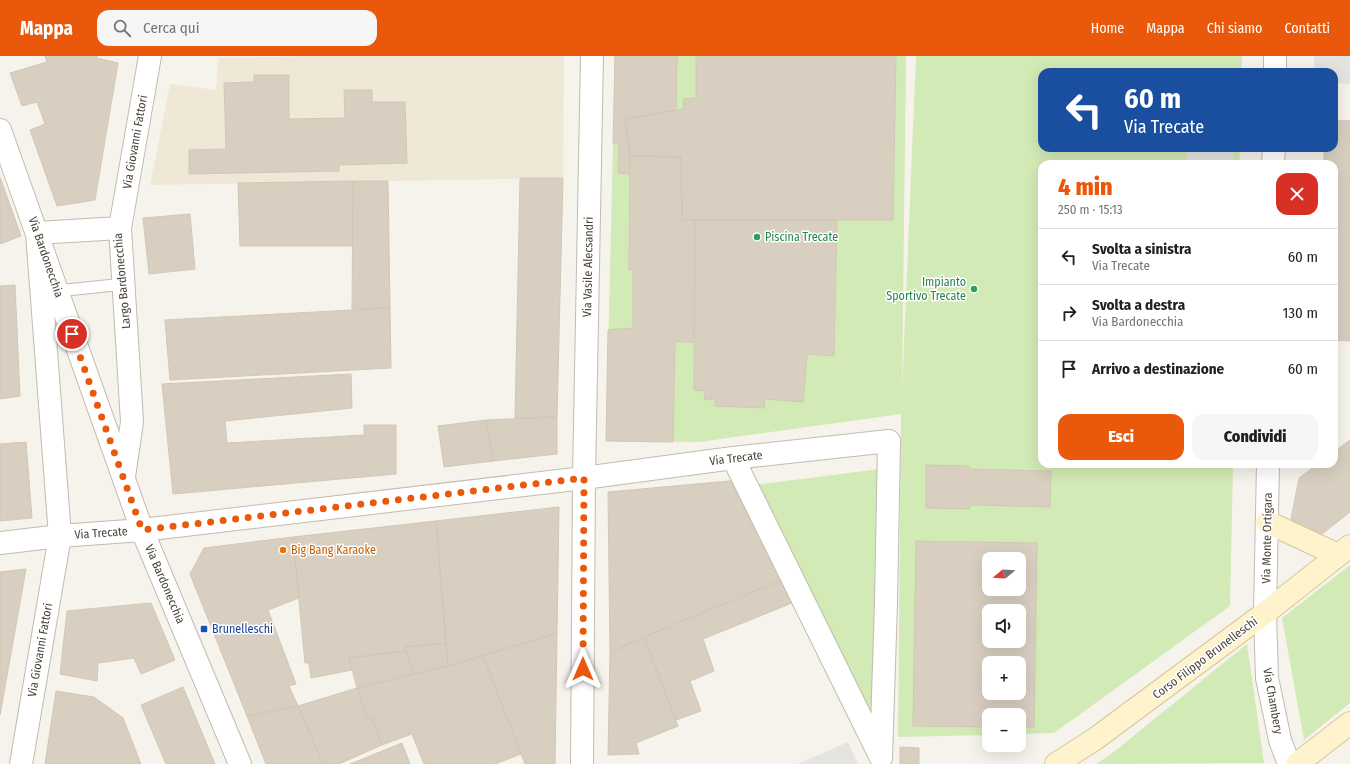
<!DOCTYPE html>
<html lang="it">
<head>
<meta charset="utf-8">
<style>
	:root { --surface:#fff; --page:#f6f6f6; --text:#202124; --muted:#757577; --line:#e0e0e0; --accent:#ea580c }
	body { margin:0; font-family:"Fira Sans Condensed",sans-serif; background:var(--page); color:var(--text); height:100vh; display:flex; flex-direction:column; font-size:15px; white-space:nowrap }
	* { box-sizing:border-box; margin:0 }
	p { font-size:13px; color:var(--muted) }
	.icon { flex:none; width:22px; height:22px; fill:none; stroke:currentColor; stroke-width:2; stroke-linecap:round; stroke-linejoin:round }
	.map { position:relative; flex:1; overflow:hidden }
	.panel { position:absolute; left:1038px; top:104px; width:300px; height:308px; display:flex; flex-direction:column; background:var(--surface); border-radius:12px; box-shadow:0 4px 16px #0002 }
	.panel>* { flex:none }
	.top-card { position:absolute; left:1038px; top:12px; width:300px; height:84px; border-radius:12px; box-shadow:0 4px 16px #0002; background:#1a4fa0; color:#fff; overflow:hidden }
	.needle { width:26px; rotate:252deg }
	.controls { position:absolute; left:982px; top:496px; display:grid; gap:8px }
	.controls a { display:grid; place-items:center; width:44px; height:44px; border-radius:8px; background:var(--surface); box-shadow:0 4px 16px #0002; font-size:20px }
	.pin { position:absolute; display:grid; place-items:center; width:34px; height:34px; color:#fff; margin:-17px; border:2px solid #fff; border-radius:50%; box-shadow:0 1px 4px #0007 }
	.me { position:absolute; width:44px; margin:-22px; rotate:0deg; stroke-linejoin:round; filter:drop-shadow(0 0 3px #0008) }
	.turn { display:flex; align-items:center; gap:14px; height:84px; padding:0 20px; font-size:18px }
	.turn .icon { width:52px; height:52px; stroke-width:2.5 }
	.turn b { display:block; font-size:28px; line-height:34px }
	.round { display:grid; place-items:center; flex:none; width:42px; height:42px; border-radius:12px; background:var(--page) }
	.head { display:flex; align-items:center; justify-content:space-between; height:68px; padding:0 20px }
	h1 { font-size:24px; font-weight:800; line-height:30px; color:var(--accent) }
	.button { display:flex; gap:8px; margin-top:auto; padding:8px 20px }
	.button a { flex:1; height:46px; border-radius:12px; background:var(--accent); color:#fff; font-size:16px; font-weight:800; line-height:46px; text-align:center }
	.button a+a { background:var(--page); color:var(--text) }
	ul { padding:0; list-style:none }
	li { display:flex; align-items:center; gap:12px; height:56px; padding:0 20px; border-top:1px solid var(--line) }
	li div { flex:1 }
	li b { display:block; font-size:15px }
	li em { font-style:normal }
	header { display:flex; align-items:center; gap:24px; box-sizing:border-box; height:56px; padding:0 20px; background:var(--accent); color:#fff }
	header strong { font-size:19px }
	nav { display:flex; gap:22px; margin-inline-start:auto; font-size:14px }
	.search { width:280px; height:36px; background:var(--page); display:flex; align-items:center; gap:10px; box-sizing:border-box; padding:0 14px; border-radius:12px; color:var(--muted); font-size:15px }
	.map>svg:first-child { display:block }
</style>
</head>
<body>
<header>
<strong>Mappa</strong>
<div class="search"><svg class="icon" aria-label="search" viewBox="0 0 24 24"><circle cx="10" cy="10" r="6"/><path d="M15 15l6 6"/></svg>Cerca qui</div>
<nav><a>Home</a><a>Mappa</a><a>Chi siamo</a><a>Contatti</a></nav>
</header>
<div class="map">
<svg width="1350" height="708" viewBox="0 0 1350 708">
	<rect width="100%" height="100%" fill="#f6f3ec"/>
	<path fill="#efe8d6" d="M320,0H564L563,122L150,129L170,28L216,34L218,2Z"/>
	<path fill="#d2eab5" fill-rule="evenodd" d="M615,0H906L902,336L916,0H1242L1241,16H1042V92H1240L1239,108H1042V408H1233L1230,550L1054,677L1019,678V659H989V679L898,681L901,358L699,386L606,385ZM989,503H1019V533H989ZM989,555H1019V585H989ZM989,607H1019V637H989Z
		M888,412L886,700L747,430Z
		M1350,509V647L1304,684L1282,562Z
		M1247,588L1264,707L1096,708L1110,699Z"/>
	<path fill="#e5e3e0" d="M1314,0H1350V28L1334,27V16H1314Z
		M1187,92H1234V108H1186Z
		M848,686L858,708H798L828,695Z"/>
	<path fill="#d8cfc1" stroke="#d3c7b4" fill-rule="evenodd" d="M45,0H97V2L118,7L95,144L57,150L30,74L45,68L37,46L22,50L10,17L47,6Z
		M615,0H677L676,54L625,63L630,100V118L618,117L619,88H613Z
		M696,0H896L893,164H682L681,101L630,100L625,63L684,53L683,43L696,42Z
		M254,19H289V63L345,62L344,34H372V46H405L407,107L339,109V115L189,118V94L226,93L224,27L254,26Z
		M1334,64L1350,65V285L1334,284V108H1324V92H1334Z
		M630,100L681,101L682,164H695L694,286H675L673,386L606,385L608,274L633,272V214H629Z
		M0,121L21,180L0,188Z
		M520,122H563L557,361L515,362Z
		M353,125H388L390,252L352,253Z
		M353,125L352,190H240L238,127Z
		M190,158L195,213L149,218L143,162Z
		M695,164H837L834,300L807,298L803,346L765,343L764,352L715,350V343L705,344L704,335L694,334Z
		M15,229L20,340L0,343V230Z
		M390,252L391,312L170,324L165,264Z
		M351,318L352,352L225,365L227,387L364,379V369H396V418L173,438L162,328Z
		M557,361V398L493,405L486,364Z
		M486,364L493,405L444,411L438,370Z
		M1350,384V456L1317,482L1291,463L1299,422L1318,408H1334V396Z
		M26,386L32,462L0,465V388Z
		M926,409L969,410V413L1051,415L1050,451L974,449L970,450L969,453L926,452Z
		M740,424L781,524L644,581L610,597L608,436Z
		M559,451L557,577L448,610L436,465Z
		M436,465L446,587L405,591L406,595L349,602L352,614L311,622L309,607H305L293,481Z
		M293,481L299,542L268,554L296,628L289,630L298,650L247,660L190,518L204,492Z
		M916,485L1037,487L1034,671H1019V659H989V671L913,670ZM989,503H1019V533H989ZM989,555H1019V585H989ZM989,607H1019V637H989Z
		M26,513L0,659V516Z
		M781,524L792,547L703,583L714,615L690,625L701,655L676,664L644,581Z
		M151,547L175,604L141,618L134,602L98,607L97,625L60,618L67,555Z
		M557,577L555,708H525L483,600Z
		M644,581L678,670L636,687L639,698L608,699L610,597Z
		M446,587L448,610L413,618L405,591Z
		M406,595L413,618L357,632L349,602Z
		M483,600L521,698L495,708H424L412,678L382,689L372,661L367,662L357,632L448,610Z
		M183,631L215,708H166L141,649Z
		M357,632L367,662L372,661L382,689L339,708H323L298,650Z
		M56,635L94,641L123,662L141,708H45Z
		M298,650L323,708H266L247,660Z
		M402,687L410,708H350Z
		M900,691L919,692V708H900Z"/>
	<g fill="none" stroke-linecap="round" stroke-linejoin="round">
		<defs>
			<path id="lane" d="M57,235L124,228"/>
			<path id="street" d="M1275,16V0
				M0,74L142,474L240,708
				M1273,108L1274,92
				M120,172L150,0
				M733,402L880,700
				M1268,408L1265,557L1267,622L1280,684L1289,708
				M0,487L60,480L142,474L584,422L733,402L889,385L886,547L881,702
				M21,708L60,480L37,177L120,172L132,366L124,421
				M582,708L584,422L592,0"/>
			<path id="secondary" d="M1267,466L1338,499
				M1056,708L1095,683L1265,557L1350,490
				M1297,708L1350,667"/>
		</defs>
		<use href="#lane" stroke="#c2bbae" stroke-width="13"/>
		<use href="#street" stroke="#c2bbae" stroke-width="24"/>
		<use href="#secondary" stroke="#d6c79b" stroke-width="24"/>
		<use href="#lane" stroke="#fff" stroke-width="11"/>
		<use href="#street" stroke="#fff" stroke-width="22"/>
		<use href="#secondary" stroke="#fff3cd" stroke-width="22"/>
	</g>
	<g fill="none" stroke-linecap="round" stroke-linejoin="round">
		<path stroke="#ea580c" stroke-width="7" stroke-dasharray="0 12.6" d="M72,278L142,474L584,422L583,613"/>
	</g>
	<g fill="#2e9e5b" stroke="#fff" stroke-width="1.5">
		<circle cx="757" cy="181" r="4"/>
		<circle cx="974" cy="233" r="4"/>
	</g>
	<circle fill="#e8710a" stroke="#fff" stroke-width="1.5" cx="283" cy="494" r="4"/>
	<rect fill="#1a4fb4" stroke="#fff" stroke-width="1.5" x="200" y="569" width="8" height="8" rx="2"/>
	<g text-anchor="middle" stroke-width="3" stroke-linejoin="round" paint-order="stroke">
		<g font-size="12" fill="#4b4439" stroke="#fff">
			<text transform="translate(135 86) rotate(-80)" y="4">Via Giovanni Fattori</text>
			<text transform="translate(46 201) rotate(71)" y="4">Via Bardonecchia</text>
			<text transform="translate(588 211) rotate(-89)" y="4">Via Vasile Alecsandri</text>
			<text transform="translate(122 225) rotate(-95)" y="4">Largo Bardonecchia</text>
			<text transform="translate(736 402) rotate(-7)" y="4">Via Trecate</text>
			<text transform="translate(101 477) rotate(-4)" y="4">Via Trecate</text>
			<text transform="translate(1267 482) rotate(-89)" y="4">Via Monte Ortigara</text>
			<text transform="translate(165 528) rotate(67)" y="4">Via Bardonecchia</text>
			<text transform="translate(40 594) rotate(-80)" y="4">Via Giovanni Fattori</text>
			<text transform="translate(1205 602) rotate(-37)" y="4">Corso Filippo Brunelleschi</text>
			<text transform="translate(1273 645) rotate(80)" y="4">Via Chambery</text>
		</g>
		<g font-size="12" fill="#27864d" stroke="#fff" text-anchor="start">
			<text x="765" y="185">Piscina Trecate</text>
			<text x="966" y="230" text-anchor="end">Impianto<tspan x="966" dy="14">Sportivo Trecate</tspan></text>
		</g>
		<g font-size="12" fill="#c56008" stroke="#fff" text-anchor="start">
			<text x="291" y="498">Big Bang Karaoke</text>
		</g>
		<g font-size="12" fill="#164399" stroke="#fff" text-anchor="start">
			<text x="212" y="577">Brunelleschi</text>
		</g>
	</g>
</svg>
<div class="controls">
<a><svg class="needle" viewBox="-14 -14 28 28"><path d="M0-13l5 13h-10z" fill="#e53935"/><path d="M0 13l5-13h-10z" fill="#757577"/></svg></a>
<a><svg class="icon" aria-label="sound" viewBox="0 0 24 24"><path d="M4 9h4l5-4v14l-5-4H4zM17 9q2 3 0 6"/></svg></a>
<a>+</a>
<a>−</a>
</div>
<div class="pin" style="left:72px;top:278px;background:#d93025"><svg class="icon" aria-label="arrive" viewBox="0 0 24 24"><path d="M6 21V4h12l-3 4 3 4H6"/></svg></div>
<svg class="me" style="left:583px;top:613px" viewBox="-20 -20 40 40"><path d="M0-17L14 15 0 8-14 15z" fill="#ea580c" stroke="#fff" stroke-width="4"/></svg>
<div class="top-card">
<div class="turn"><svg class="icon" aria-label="left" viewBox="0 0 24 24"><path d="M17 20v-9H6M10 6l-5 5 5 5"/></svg><div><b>60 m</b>Via Trecate</div></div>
</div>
<section class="panel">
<div class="head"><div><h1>4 min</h1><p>250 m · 15:13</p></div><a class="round" style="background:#d93025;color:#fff"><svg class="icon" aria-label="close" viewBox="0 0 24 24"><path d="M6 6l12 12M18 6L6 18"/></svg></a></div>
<ul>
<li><svg class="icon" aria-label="left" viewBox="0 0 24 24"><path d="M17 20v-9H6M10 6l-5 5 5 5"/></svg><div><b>Svolta a sinistra</b><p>Via Trecate</p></div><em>60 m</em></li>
<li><svg class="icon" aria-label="right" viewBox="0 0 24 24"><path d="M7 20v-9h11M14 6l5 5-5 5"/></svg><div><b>Svolta a destra</b><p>Via Bardonecchia</p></div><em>130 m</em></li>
<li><svg class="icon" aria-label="arrive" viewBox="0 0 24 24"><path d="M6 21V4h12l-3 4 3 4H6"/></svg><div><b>Arrivo a destinazione</b></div><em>60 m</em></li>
</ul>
<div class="button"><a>Esci</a><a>Condividi</a></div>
</section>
</div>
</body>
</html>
